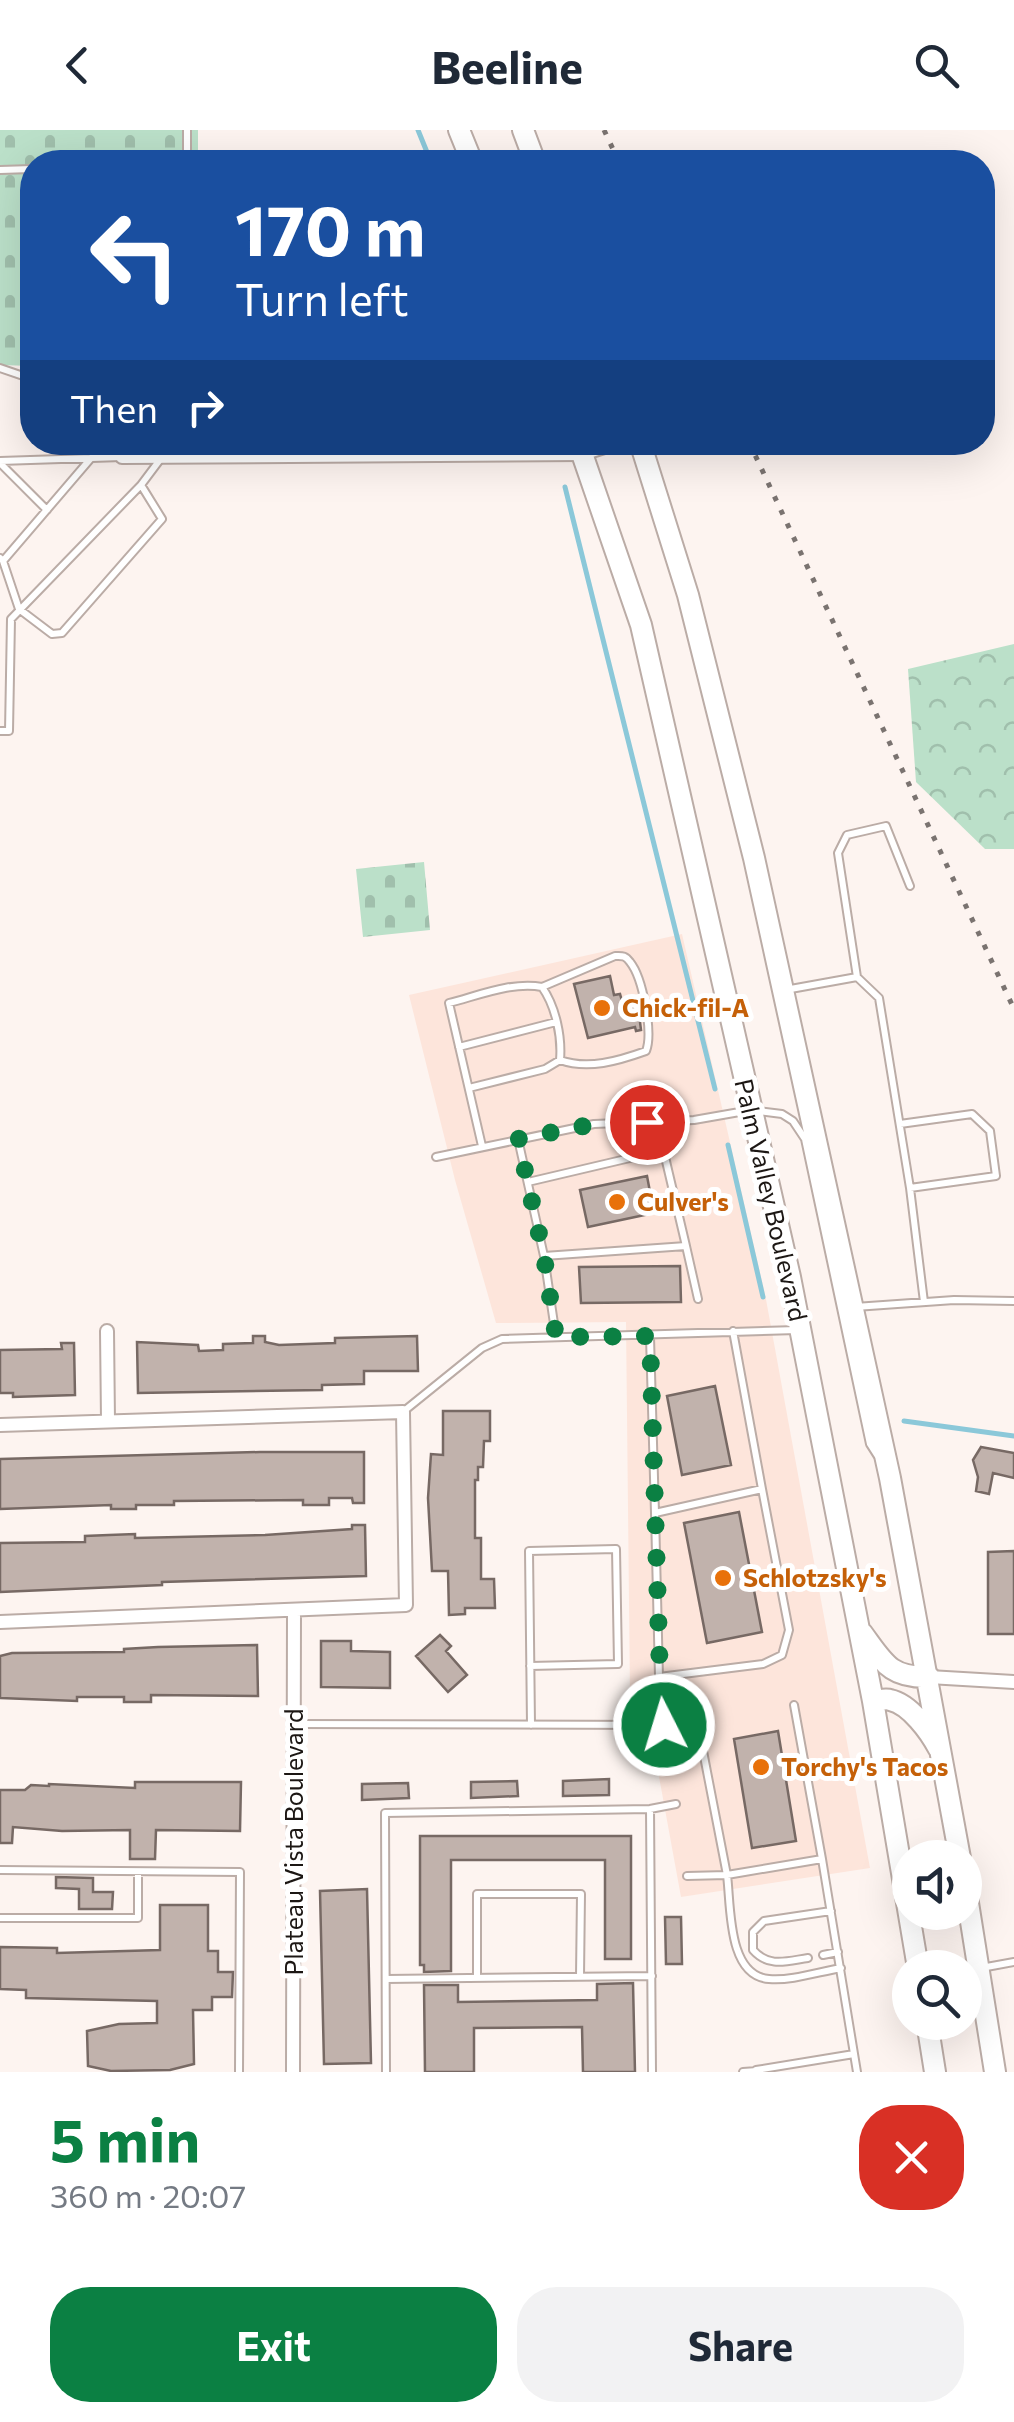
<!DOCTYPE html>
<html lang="en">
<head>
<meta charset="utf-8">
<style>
	:root { --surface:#fff; --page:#f2f2f3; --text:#1f2937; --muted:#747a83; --accent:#0b8043 }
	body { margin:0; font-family:Commissioner,sans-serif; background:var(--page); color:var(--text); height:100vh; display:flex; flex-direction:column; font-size:38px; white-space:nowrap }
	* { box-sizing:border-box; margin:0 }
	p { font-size:32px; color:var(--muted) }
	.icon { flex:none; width:55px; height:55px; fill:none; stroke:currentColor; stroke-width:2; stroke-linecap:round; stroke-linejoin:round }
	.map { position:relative; height:1942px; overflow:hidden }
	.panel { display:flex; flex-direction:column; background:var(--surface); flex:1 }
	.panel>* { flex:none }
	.banner { position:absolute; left:20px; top:20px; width:975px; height:305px; border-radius:40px; box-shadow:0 10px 40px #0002; background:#1a4fa0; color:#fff; overflow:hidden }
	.controls { position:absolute; left:892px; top:1710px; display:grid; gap:20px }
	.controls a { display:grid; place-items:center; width:90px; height:90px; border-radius:50%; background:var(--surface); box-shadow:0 10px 40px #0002; font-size:50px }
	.pin { position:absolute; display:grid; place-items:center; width:85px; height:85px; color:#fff; margin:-42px; border:5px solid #fff; border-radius:50%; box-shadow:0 2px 10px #0007 }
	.me { position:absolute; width:110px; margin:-55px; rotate:355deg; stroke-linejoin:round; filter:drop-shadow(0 0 8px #0008) }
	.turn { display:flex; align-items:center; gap:35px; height:210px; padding:0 50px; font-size:45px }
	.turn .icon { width:130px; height:130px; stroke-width:2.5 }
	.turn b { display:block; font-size:70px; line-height:85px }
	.then { display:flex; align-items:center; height:95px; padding:0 50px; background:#0003; gap:20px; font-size:38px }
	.round { display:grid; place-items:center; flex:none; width:105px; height:105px; border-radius:40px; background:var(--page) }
	.summary { display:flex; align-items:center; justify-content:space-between; height:170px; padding:0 50px }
	h1 { font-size:60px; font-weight:700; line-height:75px; color:var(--accent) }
	.action { display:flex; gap:20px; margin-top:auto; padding:20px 50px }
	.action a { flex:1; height:115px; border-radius:40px; background:var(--accent); color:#fff; font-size:40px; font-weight:700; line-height:115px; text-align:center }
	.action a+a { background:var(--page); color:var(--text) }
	header { display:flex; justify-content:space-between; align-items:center; height:130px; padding:0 50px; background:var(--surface); font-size:45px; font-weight:700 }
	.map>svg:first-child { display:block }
</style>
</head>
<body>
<header><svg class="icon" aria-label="back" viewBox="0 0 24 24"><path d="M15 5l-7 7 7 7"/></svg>Beeline<svg class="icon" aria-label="search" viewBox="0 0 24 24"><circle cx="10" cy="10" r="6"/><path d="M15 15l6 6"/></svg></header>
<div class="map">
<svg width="1014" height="1942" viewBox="0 0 1014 1942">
	<defs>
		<pattern id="forest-crowns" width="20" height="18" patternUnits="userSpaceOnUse" patternTransform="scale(2.5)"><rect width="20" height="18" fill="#bbe0c9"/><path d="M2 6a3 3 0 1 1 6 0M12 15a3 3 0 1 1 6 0" fill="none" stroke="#a0bfac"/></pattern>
		<pattern id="cemetery-stones" width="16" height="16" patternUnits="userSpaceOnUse" patternTransform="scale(2.5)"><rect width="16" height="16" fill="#bbe0c9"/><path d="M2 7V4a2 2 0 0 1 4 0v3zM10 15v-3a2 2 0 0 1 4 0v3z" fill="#a0bfac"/></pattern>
	</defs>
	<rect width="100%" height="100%" fill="#fdf4f0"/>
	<path fill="#fde5db" d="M682,804L765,1164L870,1738L681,1767L645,1570L630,1565L626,1192L496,1193L455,1050L409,865Z"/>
	<path fill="url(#forest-crowns)" d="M1014,514V719H985L916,652L908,539Z"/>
	<path fill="url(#cemetery-stones)" d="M0,0H198V32H32V236L0,235Z
		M424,732L430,800L363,807L356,739Z"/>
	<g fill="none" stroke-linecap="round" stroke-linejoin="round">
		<path stroke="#8bc8d9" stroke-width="5" d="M418,0L431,32
			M565,357L715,959
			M728,1015L763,1167
			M904,1291L1014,1306"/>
	</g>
	<path fill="#c1b2ac" stroke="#776964" stroke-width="2.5" d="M610,846L614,865L620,864L622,871L637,868L641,900L636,901L635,897L588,908L574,854Z
		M647,1046L654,1083L588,1097L580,1060Z
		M680,1136L681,1172L581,1173L579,1137Z
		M253,1206H265V1212L279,1215L335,1213V1208L417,1206L418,1241H364V1254L322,1255V1260L138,1263L137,1212L198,1215L199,1221L223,1220V1214L253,1213Z
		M61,1213H74L75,1265L13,1267V1263H0V1220L62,1219Z
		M715,1256L731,1335L682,1345L667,1266Z
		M443,1281H490V1311H484L483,1337H478V1350H475V1408H481V1449H494L495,1478H465V1484L449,1485L448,1441H432L428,1368L431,1324L443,1325Z
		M981,1317L1014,1323V1348L993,1343L989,1364L976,1361L978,1347L973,1330Z
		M260,1322H364V1373H353L352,1368H329V1375H303V1370L174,1371V1375H136V1379H111V1375L0,1379V1329Z
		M739,1382L762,1502L707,1513L684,1393Z
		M352,1395H365L366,1446L162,1452V1455L0,1462V1413L85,1412V1406L109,1405L135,1404V1408L265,1405L352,1399Z
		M1014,1421V1504H988V1422Z
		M440,1505L451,1516L446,1521L467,1545L448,1562L416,1526Z
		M321,1511H351V1521L390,1522V1558L321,1557Z
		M257,1515L258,1566L151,1565V1572H124V1567H77V1571L0,1568V1526L12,1523L124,1522V1519L158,1517Z
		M778,1601L796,1711L752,1718L734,1609Z
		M609,1649V1665L563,1666V1651Z
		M517,1651L518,1666L471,1668V1652Z
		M135,1652H241L240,1701L156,1700L155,1729H130V1700L62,1701L13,1697L12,1713H0V1660H25L31,1655L49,1656V1654L135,1658Z
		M408,1653L409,1668L362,1670V1654Z
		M420,1706H631V1829H605V1730H451V1841L424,1842V1835H420Z
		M56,1747L93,1748V1762H113L112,1779H79V1759L56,1758Z
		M367,1759L371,1933L324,1934L320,1761Z
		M160,1775H208V1821H218V1842H233L232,1867H212V1880H193L194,1934L170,1940L111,1941L88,1936L87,1901L119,1894L157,1893V1871L26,1868V1860L0,1859V1817L57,1818V1823L160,1820Z
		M665,1787H681L682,1834H666Z
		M633,1853L635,1942H583L582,1897L474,1898V1942H425L424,1855H458V1872L597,1870V1854Z"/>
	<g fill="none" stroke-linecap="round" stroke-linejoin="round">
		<defs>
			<path id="service" d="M187,0V32
				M0,40L32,39
				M0,238L32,249
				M0,331L122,327L114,312
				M0,333L47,380
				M0,428L3,431L92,327
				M3,431L19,479L52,504L62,503L162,389L141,355
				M0,601H9L11,489L141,355L162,327
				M910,756L886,696L847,705L838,723L857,847L879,868L910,1058
				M542,857L615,826C622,826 625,825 630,832C643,848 653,903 646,921C618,931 588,940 560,930
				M785,860L857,847
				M459,917L556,892
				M469,958L545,939L560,930C562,907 556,877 542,857C513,851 477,866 449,873L482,1016
				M657,993L686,1116
				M900,994L972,984L990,1001L996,1046L910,1058L924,1172
				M518,1009L544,1126L686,1116L698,1169
				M436,1027L594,994L694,990L751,980L782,984L793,991L805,1009L870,1314L877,1325
				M528,1052L664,1020
				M544,1126L556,1207
				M855,1177L954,1170L1014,1171
				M650,1207L655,1383L762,1359L733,1201
				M404,1281L482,1218L502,1209L797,1200
				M655,1383L659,1547L763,1534L782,1525L789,1500L762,1359
				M530,1536L618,1534L616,1419L529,1421L531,1595
				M697,1590L727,1745L822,1729L794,1575
				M294,1594L664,1595L659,1547
				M650,1679L652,1942
				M822,1729L857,1942
				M0,1740L240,1742L239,1942
				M687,1746L727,1745C731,1775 727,1846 769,1849C791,1851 818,1842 841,1838
				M0,1788H138V1743
				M823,1825L838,1822
				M808,1828C787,1831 769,1838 753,1820V1802L764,1791L831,1781
				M981,1838L1014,1832
				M477,1847V1764H581L580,1846
				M386,1849L652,1846
				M756,1940L854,1924
				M386,1942L385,1683L650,1679L676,1674
				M743,1942L757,1941"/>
			<path id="minor" d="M122,327L582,324L620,312
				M107,1201L108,1291
				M0,1295L403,1282L406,1475L0,1492
				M929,1547L1014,1552
				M293,1942L294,1481"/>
			<path id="trunk" d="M459,0L472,32
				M523,0L535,32
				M578,312L641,495L790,1147L873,1571L918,1838
				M640,312L688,465L754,728L890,1348L960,1728
				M862,1503C884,1533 890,1548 929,1547
				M873,1571C879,1571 885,1568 890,1570C910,1574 930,1602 939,1619
				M965,1754L995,1942
				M927,1892L935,1942"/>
		</defs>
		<use href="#service" stroke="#bbaca6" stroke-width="10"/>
		<use href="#minor" stroke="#bbaca6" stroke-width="16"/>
		<use href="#trunk" stroke="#bbaca6" stroke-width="24"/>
		<use href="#service" stroke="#fff" stroke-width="6"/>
		<use href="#minor" stroke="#fff" stroke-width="12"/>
		<use href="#trunk" stroke="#fff" stroke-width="20"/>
		<path stroke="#7a7370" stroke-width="5" stroke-dasharray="5 10" stroke-linecap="butt" d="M604,0L619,32
			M749,312L1014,879"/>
	</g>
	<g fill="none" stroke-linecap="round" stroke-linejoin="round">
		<path stroke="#0b8043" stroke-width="18" stroke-dasharray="0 32.4" d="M647,992L594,994L518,1009L544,1126L556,1207L650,1206L660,1547L664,1595"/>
	</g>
	<g fill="#e8710a" stroke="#fff" stroke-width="4">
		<circle cx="602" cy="878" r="10"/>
		<circle cx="617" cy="1072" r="10"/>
		<circle cx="723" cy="1448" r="10"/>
		<circle cx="761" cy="1637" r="10"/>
	</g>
	<g text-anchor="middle" stroke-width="10" stroke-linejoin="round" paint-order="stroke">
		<g font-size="25" font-weight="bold" fill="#c56008" stroke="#fff" text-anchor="start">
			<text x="622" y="887">Chick-fil-A</text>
			<text x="637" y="1081">Culver's</text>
			<text x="743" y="1457">Schlotzsky's</text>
			<text x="781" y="1646">Torchy's Tacos</text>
		</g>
		<g font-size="25" fill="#1c1714" stroke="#fff">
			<text transform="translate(771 1070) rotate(77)" y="9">Palm Valley Boulevard</text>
			<text transform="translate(294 1712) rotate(-90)" y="9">Plateau Vista Boulevard</text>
		</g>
	</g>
</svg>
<div class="controls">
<a><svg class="icon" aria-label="sound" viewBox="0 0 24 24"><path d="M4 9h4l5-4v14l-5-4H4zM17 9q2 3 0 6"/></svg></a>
<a><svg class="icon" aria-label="search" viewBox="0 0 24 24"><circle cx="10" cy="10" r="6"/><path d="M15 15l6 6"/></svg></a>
</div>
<div class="pin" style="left:647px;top:992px;background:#d93025"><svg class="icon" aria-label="arrive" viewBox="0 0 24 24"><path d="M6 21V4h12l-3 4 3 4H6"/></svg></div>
<svg class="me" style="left:664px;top:1595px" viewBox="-20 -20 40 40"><circle r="17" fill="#0b8043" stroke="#fff" stroke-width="3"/><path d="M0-11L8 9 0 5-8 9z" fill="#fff"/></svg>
<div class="banner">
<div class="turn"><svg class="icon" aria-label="left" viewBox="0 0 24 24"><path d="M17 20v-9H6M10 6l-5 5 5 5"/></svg><div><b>170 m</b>Turn left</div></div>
<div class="then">Then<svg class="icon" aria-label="right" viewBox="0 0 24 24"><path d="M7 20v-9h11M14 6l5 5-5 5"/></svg></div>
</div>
</div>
<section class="panel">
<div class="summary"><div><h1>5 min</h1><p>360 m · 20:07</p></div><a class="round" style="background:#d93025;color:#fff"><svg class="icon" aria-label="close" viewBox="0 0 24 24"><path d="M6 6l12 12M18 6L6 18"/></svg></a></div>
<div class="action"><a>Exit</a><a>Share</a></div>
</section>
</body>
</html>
